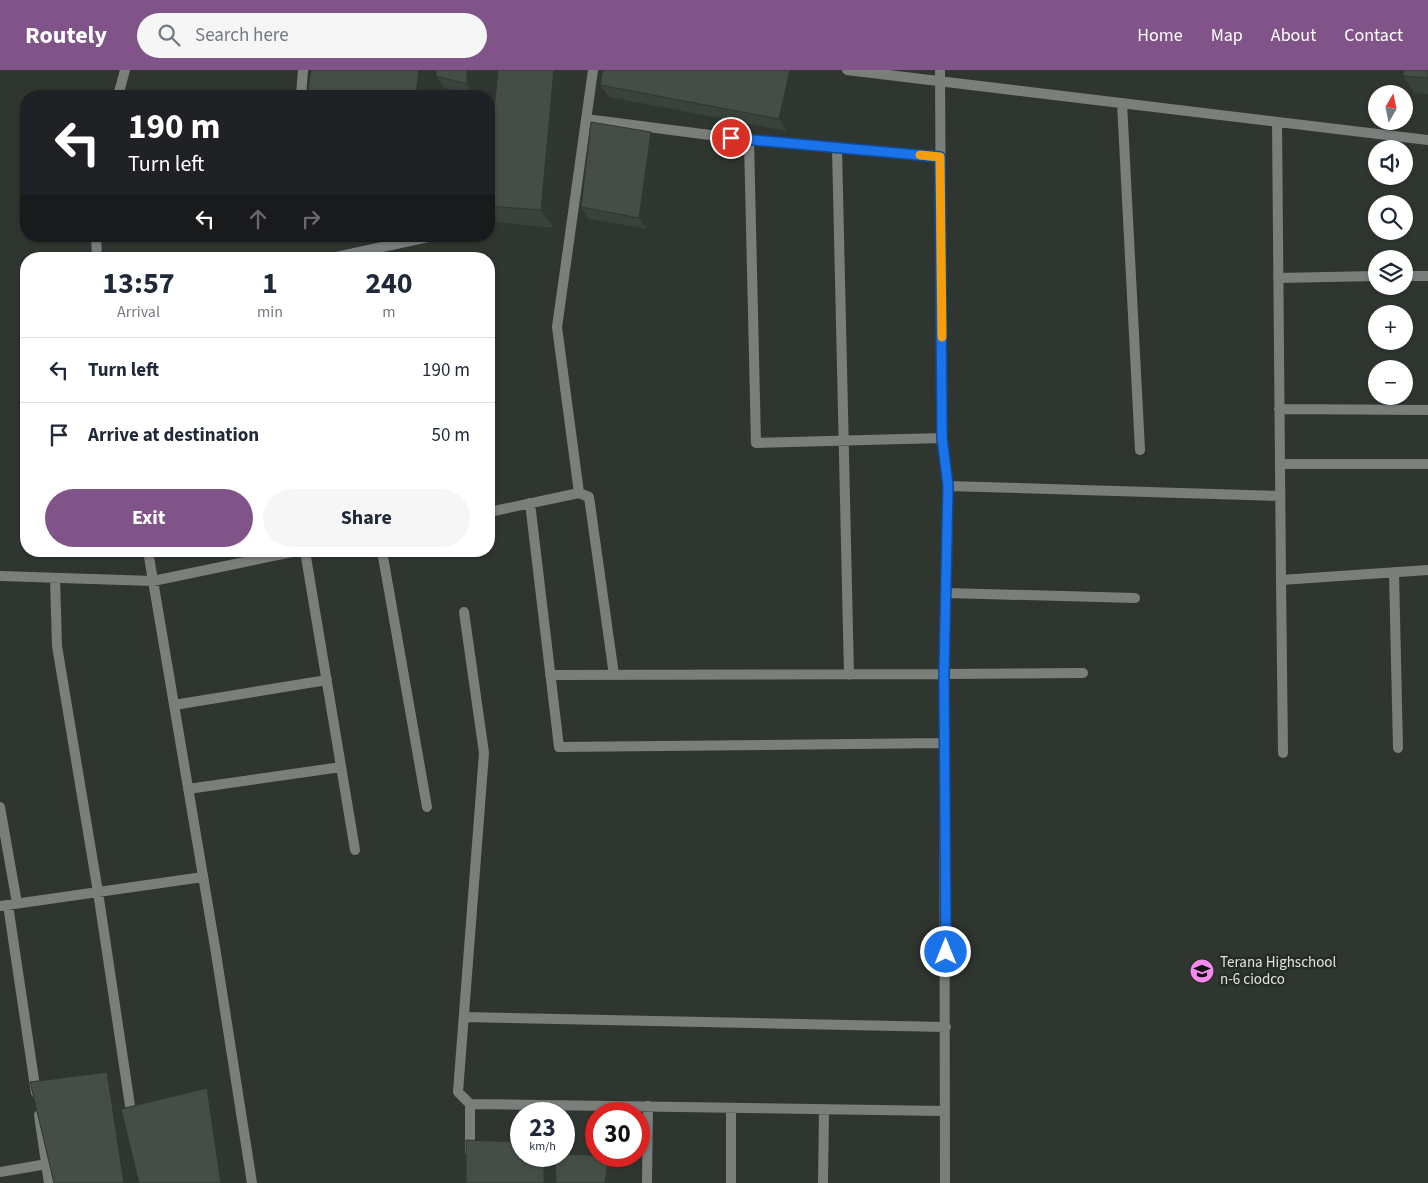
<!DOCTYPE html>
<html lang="en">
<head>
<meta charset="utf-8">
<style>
	:root { --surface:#fff; --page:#f6f6f7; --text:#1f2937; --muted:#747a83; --line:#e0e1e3; --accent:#805489 }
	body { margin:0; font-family:"Source Sans 3",sans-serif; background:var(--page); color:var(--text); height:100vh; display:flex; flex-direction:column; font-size:19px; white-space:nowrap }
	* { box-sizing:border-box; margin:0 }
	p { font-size:16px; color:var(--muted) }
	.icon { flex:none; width:28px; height:28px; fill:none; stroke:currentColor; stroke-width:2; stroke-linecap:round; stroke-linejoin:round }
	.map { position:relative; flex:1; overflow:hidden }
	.drawer { position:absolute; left:20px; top:182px; width:475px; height:305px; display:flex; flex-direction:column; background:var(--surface); border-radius:20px; box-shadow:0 1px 4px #0004 }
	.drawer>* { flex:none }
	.top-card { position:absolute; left:20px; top:20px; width:475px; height:152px; border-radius:20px; box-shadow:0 1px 4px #0004; background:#202124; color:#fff; overflow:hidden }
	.needle { width:32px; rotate:9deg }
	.buttons { position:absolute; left:1368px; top:15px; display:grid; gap:10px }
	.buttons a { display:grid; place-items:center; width:45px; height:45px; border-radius:50%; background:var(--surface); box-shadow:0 1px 4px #0004; font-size:25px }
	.speed { position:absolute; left:510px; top:1032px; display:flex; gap:10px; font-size:25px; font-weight:700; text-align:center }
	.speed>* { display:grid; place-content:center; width:65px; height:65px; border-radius:50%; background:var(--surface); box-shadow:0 1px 4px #0004; line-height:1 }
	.speed small { font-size:12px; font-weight:400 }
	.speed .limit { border:8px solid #d22; background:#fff; color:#111 }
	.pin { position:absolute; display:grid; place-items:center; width:42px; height:42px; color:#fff; margin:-21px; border:2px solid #fff; border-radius:50%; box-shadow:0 1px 5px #0007 }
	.me { position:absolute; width:55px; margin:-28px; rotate:0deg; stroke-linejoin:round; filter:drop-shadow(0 0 4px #0008) }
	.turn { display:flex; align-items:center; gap:18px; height:105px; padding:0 25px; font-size:22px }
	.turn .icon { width:65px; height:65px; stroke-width:2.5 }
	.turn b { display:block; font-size:35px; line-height:42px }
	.lanes { display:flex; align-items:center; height:48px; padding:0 25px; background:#0003; justify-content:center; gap:25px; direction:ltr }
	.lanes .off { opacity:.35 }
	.eta { display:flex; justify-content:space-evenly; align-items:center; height:85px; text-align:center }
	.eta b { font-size:30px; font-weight:700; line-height:35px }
	.action { display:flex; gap:10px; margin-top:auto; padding:10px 25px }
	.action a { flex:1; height:58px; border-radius:30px; background:var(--accent); color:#fff; font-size:20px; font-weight:700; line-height:58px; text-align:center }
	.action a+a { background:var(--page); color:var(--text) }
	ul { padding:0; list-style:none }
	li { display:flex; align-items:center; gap:15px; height:65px; padding:0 25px; border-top:1px solid var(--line) }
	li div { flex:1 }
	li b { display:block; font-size:19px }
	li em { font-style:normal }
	header { display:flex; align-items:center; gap:30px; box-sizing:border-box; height:70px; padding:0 25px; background:var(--accent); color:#fff }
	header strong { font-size:24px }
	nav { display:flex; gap:28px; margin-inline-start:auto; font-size:18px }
	.search { width:350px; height:45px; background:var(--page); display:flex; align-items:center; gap:12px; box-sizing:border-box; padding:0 18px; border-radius:28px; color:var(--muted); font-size:19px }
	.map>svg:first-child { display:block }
</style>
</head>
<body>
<header>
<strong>Routely</strong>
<div class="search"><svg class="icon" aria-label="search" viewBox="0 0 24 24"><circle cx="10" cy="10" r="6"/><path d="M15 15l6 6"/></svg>Search here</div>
<nav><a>Home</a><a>Map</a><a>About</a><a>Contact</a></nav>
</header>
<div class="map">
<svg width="1428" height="1113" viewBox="0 0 1428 1113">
	<rect width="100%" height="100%" fill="#2f3630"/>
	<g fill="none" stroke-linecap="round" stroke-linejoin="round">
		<path stroke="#7b7f7c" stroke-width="10" d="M1281,510L1283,683
			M944,604L1083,603"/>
		<path stroke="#7b7f7c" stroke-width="10" d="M847,0L1428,70
			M940,0L942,368L948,416L944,604L945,1113
			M118,26L125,0
			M301,26L303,0
			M1122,33L1140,380
			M586,49L749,70L940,87
			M1277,52L1281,510L1428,500
			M749,70L756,373L942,368
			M837,78L849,605
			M96,166L97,189
			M327,189L433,166
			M1404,206H1428
			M1278,208L1376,206
			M1279,339L1428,340
			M1280,394H1428
			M948,416L1280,426
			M579,423L589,427L614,605
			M530,433L559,677L945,673
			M489,442L579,423L557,257L593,0
			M148,481L215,877L252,1113
			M305,481L355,780
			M382,481L427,737
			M1394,502L1398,678
			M0,506L153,511L297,481
			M55,508L57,576L98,822L132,1049
			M946,523L1135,528
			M464,542L484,683L458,1022L470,1034L945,1041
			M550,605L944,604
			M174,635L327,610
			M188,719L341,697
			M0,737L17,833
			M8,835L36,1023
			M0,836L203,807
			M464,947L946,957
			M39,1045L49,1113
			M470,1082V1034
			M0,1102L47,1094
			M647,1113L648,1036
			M731,1113V1038
			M823,1113L824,1039"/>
	</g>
	<path fill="#3a423c" d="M436,0H476L475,26L444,18L436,6Z
		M498,0H567L554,158L496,152L489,142V91Z
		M603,0H794L799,8L787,61L609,27L600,15Z
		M1428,0V24L1415,23L1403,6Z
		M651,62L659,73L647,159L589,149L581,137Z"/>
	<path fill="#303631" d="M419,0H428L426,26H416Z
		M467,0H476L475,26L467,14Z
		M554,0H567L554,158L541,140Z
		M790,0H794L799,8L787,61L779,49Z
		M651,62L659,73L647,159L639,148Z
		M107,1002L119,1019L133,1113H124Z
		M207,1018L222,1040L234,1113H221Z
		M544,1086H554L557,1091V1113H544Z
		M609,1086L621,1103L620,1113H605Z"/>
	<path fill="#444d46" stroke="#303631" d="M311,0H419L416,26H307Z
		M436,0H467V14L436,6Z
		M498,0H554L541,140L489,136V91Z
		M603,0H790L779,49L600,15Z
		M1403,0H1428V8L1403,6Z
		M591,52L651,62L639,148L581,137Z
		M107,1002L124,1113H54L30,1012Z
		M207,1018L221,1113H139L121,1039Z
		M466,1070L521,1072V1086H544V1113H466Z
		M564,1084L609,1086L605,1113H556L555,1086H564Z"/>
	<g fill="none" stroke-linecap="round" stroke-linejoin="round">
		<defs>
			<path id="route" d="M731,68L940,87L942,368L948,416L944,604L946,882"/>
		</defs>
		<use href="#route" stroke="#114b97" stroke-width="12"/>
		<use href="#route" stroke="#1a73e8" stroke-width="9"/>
		<path stroke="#f59e0b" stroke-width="9" d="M920,85L940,87L942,267"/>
	</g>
	<defs>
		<symbol id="school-disc" viewBox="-11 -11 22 22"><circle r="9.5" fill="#f689ee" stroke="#252c26"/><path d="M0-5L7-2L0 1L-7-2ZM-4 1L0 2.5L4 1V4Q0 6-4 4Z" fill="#111"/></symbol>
	</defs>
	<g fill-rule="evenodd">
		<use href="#school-disc" x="1188" y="887" width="28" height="28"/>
	</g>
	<g text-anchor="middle" stroke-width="5" stroke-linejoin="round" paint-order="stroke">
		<g font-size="15" fill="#e0e5e1" stroke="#252c26" text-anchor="start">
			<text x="1220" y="897">Terana Highschool<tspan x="1220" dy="17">n-6 ciodco</tspan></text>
		</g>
	</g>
</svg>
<div class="buttons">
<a><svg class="needle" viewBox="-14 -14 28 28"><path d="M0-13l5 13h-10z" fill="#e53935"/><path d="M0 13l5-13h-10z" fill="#747a83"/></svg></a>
<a><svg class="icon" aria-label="sound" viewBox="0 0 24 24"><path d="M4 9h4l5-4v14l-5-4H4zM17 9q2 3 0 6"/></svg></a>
<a><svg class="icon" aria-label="search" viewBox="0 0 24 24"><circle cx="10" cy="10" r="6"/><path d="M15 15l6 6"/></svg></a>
<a><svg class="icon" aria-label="layers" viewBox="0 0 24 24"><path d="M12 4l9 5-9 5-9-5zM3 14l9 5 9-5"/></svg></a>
<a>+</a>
<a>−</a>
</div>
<div class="speed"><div>23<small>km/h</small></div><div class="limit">30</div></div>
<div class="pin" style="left:731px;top:68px;background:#d93025"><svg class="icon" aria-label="arrive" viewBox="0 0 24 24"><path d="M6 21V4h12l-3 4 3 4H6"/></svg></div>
<svg class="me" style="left:946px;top:882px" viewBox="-20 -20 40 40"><circle r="17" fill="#1a73e8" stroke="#fff" stroke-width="3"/><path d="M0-11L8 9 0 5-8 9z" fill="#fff"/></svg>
<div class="top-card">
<div class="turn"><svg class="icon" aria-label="left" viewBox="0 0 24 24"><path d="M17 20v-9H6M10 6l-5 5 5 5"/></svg><div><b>190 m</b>Turn left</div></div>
<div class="lanes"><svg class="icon" aria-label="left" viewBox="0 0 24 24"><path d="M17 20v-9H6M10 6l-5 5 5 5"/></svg><svg class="icon off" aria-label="ahead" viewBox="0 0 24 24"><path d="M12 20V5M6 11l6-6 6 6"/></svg><svg class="icon off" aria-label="right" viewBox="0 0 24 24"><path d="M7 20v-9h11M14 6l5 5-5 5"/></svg></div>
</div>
<section class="drawer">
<div class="eta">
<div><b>13:57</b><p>Arrival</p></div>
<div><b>1</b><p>min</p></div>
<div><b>240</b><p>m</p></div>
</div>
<ul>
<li><svg class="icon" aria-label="left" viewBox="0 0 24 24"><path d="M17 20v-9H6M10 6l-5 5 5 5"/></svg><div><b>Turn left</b></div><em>190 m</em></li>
<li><svg class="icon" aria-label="arrive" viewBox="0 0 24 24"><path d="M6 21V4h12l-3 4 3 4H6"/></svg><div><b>Arrive at destination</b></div><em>50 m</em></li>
</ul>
<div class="action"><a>Exit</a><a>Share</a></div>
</section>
</div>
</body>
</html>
